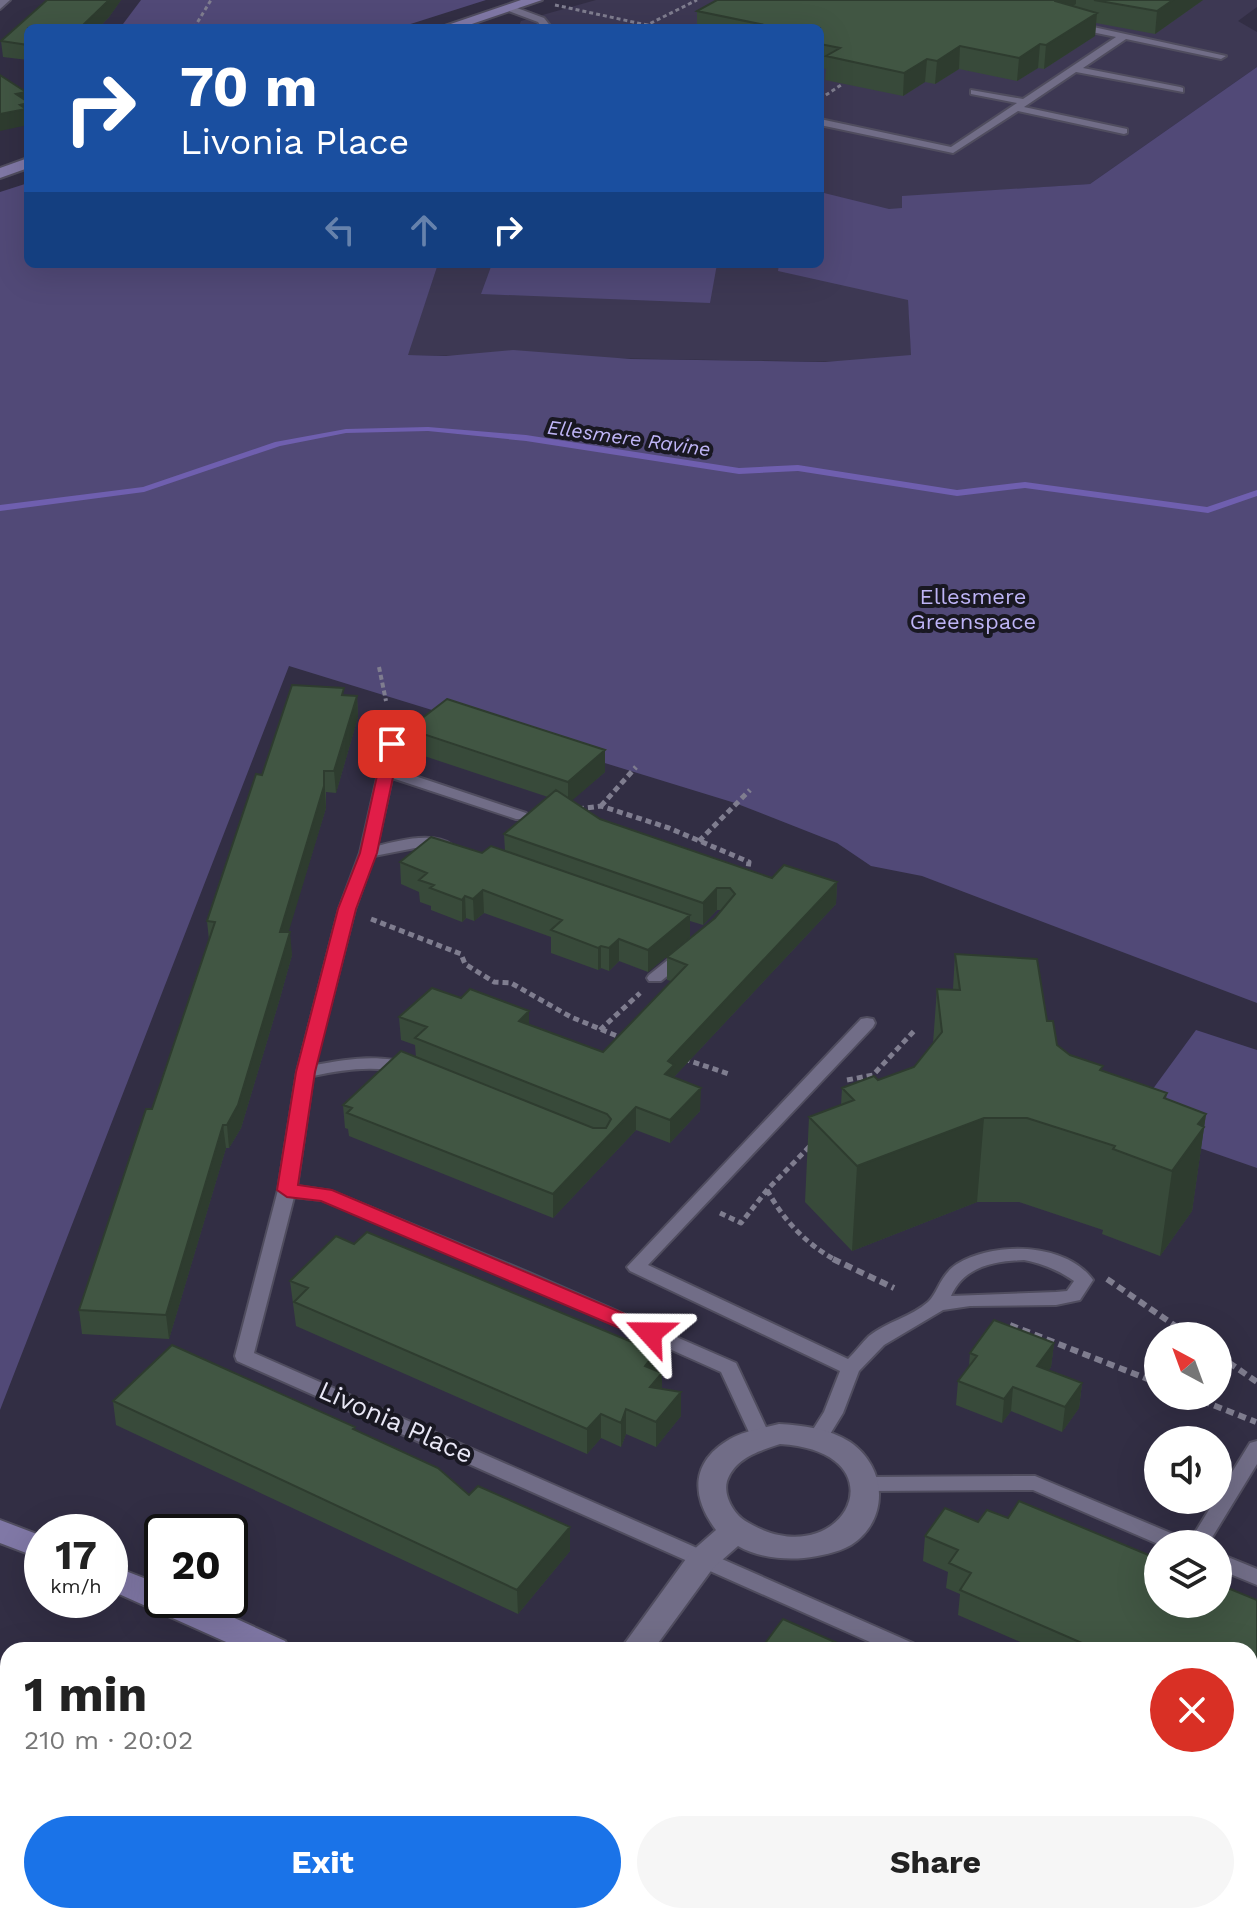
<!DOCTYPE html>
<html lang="en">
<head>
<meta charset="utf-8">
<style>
	:root { --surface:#fff; --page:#f6f6f6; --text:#222; --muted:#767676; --accent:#1a73e8 }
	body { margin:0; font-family:"Work Sans",sans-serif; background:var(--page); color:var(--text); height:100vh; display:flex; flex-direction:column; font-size:30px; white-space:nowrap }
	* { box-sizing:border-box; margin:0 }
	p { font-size:26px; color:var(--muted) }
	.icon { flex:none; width:44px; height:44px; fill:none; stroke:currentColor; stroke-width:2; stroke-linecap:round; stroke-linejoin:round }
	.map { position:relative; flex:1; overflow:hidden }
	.details { position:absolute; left:0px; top:1642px; width:1258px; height:282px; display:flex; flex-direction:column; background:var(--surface); border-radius:24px 24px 0 0; box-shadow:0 8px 32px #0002 }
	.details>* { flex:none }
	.top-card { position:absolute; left:24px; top:24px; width:800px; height:244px; border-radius:12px; box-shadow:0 8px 32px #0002; background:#1a4fa0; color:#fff; overflow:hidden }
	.needle { width:52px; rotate:319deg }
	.controls { position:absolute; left:1144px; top:1322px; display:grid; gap:16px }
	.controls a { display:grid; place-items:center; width:88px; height:88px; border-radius:50%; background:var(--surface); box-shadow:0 8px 32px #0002; font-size:40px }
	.speed { position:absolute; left:24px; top:1514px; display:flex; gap:16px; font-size:40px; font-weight:700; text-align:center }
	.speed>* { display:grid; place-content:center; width:104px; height:104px; border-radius:50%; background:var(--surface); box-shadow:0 8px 32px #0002; line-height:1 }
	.speed small { font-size:20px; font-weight:400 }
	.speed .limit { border:4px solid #111; border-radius:12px; background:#fff; color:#111 }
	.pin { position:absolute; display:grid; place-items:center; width:68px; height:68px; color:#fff; margin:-34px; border-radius:16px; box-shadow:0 4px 12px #0006 }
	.me { position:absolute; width:88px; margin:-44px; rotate:294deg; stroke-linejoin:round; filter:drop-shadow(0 0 6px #0008) }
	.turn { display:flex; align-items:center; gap:28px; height:168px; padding:0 24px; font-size:36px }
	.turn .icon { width:104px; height:104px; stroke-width:2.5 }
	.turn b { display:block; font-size:56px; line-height:68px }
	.lanes { display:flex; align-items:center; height:76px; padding:0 24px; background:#0003; justify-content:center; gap:40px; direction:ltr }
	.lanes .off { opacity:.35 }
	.round { display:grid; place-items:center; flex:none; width:84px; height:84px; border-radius:42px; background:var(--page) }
	.summary { display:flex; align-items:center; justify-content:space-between; height:136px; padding:0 24px }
	h1 { font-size:48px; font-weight:700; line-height:60px }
	.primary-button { display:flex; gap:16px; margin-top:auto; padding:16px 24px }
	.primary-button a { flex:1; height:92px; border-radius:48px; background:var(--accent); color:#fff; font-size:32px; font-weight:700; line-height:92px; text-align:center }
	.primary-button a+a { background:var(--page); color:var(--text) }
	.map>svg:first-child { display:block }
</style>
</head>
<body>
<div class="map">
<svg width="1257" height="1923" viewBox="0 0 1257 1923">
	<rect width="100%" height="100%" fill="#322e44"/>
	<path fill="#3d3853" d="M596,0H1257V7L1238,21L1257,32V67L1090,184L902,197L912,363L407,355L438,264H820V28H518L521,21Z"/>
	<path fill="#514977" d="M141,0H486L398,28H120Z
		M1257,67V1003L922,876L871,866L837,843L735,803L289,666L0,1410V192L28,183V264H438L408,355L446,356L513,350L631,359L825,362L911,355L908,300L778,271L779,264H820V192L889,209L902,208V196L1090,184Z
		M492,264H717L710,303L481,294Z
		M1196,1030L1257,1050V1168L1128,1123Z"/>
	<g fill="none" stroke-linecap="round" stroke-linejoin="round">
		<path fill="#6f5faf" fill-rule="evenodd" d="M428,427L526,435L739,468L798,465L957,490L1025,482L1207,507L1257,490V496L1208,513L1025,488L957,496L798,471L739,474L526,441L428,431L346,433L280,446L144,492L0,511V505L143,487L275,442L346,429Z"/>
		<defs>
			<path id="lane" d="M509,5L544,18L552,28H542L538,22L506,10L505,8Z
				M1075,23L1226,56L1221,59L1126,39L1083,68L1180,87L1183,88V92L1076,72L1024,107L1127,129V133L1124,134L1018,111L953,153L820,125V119L951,147L1017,103L971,94V90L1023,99L1116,37L1072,28V24Z
				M398,713L405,717L394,769L526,813L528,816L526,819H516L392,778L377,846C398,841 433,831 452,845L444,850L415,848L374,856L355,909L315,1065C351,1058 381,1054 416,1065L418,1069L410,1074C376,1065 347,1069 313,1076L297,1186L331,1191L525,1271L736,1363L771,1438L768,1443L761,1445L754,1443L721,1372L513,1279L322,1200L294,1197L254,1353L915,1644L919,1650H888L237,1361L235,1356L278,1190L297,1072L339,909L360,853L391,717Z
				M685,949L693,954L691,957L661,981H649L647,978L649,975L679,951Z
				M867,1018L873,1019L875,1023L873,1027L648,1265L848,1359C855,1352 862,1343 869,1336C886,1322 911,1317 928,1302C938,1293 940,1275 957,1264C994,1241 1066,1242 1093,1280L1080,1300L1056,1305L970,1306L943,1310L884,1345L859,1371L843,1413L824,1444L817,1446L810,1444L807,1439L824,1412L840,1371L630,1271L627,1267L861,1019ZM1024,1260C1044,1264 1058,1270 1074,1281L1067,1291L1056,1292L951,1296C964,1266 995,1261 1024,1260Z
				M1257,1441V1464L1208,1544H1158L1033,1490L867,1491L860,1489L857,1484L860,1479L867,1477L1035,1476L1185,1539L1188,1544L1215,1500H1218V1495L1250,1443Z
				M1218,1553L1257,1569V1585L1218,1569Z
				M1250,1791L1257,1793V1812L1250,1810Z
				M8,1916H32L30,1923H6Z
				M125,1916H158L162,1923H129Z"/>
			<path id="street" d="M0,0H10L0,9Z
				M779,1424C802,1425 830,1429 850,1442C887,1467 890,1520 851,1545C837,1553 820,1556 804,1558C782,1560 757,1557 738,1546L713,1568L653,1650H620L691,1552L716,1530C691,1497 690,1462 730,1439C744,1431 764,1428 779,1424ZM780,1444C907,1452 842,1579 747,1522C734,1515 723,1496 727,1481C735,1458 759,1451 780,1444Z
				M407,1916H443L440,1923H404Z"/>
			<path id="secondary" d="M521,0H542L460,28H439Z
				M28,158V168L0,178V168Z
				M0,1520L42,1536V1559L0,1543Z
				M110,1565L162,1585V1600H195L285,1641L290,1650H244L110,1590Z
				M797,1916H842L845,1923H800Z"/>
		</defs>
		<use href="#lane" stroke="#504d5f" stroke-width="4"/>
		<use href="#street" stroke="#504d5f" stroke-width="4"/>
		<use href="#secondary" stroke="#504d5f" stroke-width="4"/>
		<path stroke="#7f7d8f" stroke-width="3" stroke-dasharray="4 3" stroke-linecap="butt" d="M555,5L647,25L697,0
			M194,28L211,0
			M640,28L647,25L660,28
			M820,99L841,85"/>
		<path stroke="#7f7d8f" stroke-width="4" stroke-dasharray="5 3" stroke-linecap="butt" d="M379,667L386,701"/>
		<path stroke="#7f7d8f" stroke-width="5" stroke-dasharray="6 4" stroke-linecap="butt" d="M601,806L636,767
			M578,809L601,806L669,828L749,862L747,874
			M699,841L750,790
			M371,919L461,954L465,964L494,982L511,983L571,1017L622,1038
			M600,1030L640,993
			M684,1059L729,1074
			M847,1080L873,1075L914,1031
			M767,1190C785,1222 805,1243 837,1261
			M720,1213L741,1223L767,1190L812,1144"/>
		<path stroke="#7f7d8f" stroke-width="6" stroke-dasharray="8 5" stroke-linecap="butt" d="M833,1259L894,1288
			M1107,1279L1190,1336
			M1010,1325L1158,1383
			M1218,1355L1257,1382
			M1190,1396L1256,1422"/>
		<use href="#lane" fill="#716d87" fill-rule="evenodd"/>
		<use href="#street" fill="#716d87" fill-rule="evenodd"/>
		<use href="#secondary" fill="#8078a6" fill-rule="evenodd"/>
	</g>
	<path fill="#384a3a" d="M47,0H121L109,17L98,28H28V60L3,57L1,41Z
		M717,0H1203L1155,34L1096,23L1095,36L1044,69L1038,68L1017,81L959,69L935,84L925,82L903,96L825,80L826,69L820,68V28H697V11Z
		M345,695L357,696L358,717L336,793L326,792V808L288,932L292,955L280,998L241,1128L229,1148H226L169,1339L82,1334L79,1310L152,1109L209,940L207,921L262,775Z
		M408,729L605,750V772L572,800L600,819L772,878L837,882L836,904L674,1077L700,1111L670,1143L636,1130L553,1218L349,1136L348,1129L345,1128L343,1105L416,1057L415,1045L401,1040L399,1017L529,1024L603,1052L671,981L667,980V957L715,918L722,910H717L703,925L690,921V937L648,972L619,961L609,971L601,968L598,970L551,953V937L484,913L474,921L466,918L462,922L431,910V906L420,902L419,892L401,884L400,862L505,851L504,834L548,797L409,751Z
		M955,954L1047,1021L1057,1045L1070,1055L1102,1070L1167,1093L1166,1099L1206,1114L1192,1211L1160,1256L1102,1234L1103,1230L1019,1202H977L852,1251L805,1202L809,1117L841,1105L842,1088L878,1080L914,1067L933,1043L937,989H953Z
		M290,1281L656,1371L662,1373V1389L681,1392V1416L656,1447L626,1434L621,1447L601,1438L587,1454L296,1326Z
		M1054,1343L1051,1367L1048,1370L1082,1383L1079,1408L1062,1432L1011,1411L1002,1423L956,1405L958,1381L969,1366L970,1353Z
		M113,1401L469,1495L570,1551L518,1614L116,1425Z
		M1008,1518L1257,1600V1745L1250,1742V1650H1039L958,1615L960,1594L946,1588L948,1572L923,1561L925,1536L978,1522Z
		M1165,1916H1250L1257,1923H1180Z"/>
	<path fill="#2e3c2f" d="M109,0H121L109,17L98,28H80Z
		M1055,0H1076V4L1054,17Z
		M1173,0H1203L1155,34L1157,11Z
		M1097,13L1095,36L1044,69L1046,45Z
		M1040,44L1038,68L1017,81L1019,58Z
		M960,46L959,69L935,84L937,61Z
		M927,59L925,82L903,96L904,73Z
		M26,92L28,103V125L0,131V114L16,94Z
		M357,696L358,717L336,793L334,771Z
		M605,750V772L568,804V782Z
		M324,771L326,808L282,954L280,932Z
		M837,882L836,904L674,1077V1088L665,1074L668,1061Z
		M717,888V910L703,925V903Z
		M483,890L484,913L474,921L473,899Z
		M465,896L466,918L462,922V900Z
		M690,915V937L648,972V950Z
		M290,932L292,955L280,998L241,1128L229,1148L227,1125Z
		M619,939V961L609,971V948Z
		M601,946V968L598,970V948Z
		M529,1011V1034L519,1021Z
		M701,1088L700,1111L670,1143V1120Z
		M636,1107V1130L553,1218V1194Z
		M1206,1114L1192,1211L1160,1256L1172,1171L1198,1124Z
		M984,1118L977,1202L852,1251L857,1166Z
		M223,1125L226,1148L169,1339L166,1315Z
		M1054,1343L1051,1367L1035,1390L1037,1366Z
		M656,1352V1376L645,1366Z
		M662,1373V1397L650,1387Z
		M1082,1383L1079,1408L1062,1432L1065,1407Z
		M1013,1387L1011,1411L1002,1423L1004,1399Z
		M681,1392V1416L656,1447V1422Z
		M626,1409V1434L621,1447V1423Z
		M601,1414V1438L587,1454V1429Z
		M570,1527V1551L518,1614L517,1590Z
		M8,1722V1761L0,1787V1747Z"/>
	<path fill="#415643" stroke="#2e3c2f" stroke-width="2" d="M47,0H109L80,28H28V45L1,41Z
		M717,0H1055V1L1097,13L1046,45L1040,44L1019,58L960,46L937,61L927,59L904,73L826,56L840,48L820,44V28H779L697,11Z
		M1094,0H1173L1157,11Z
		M0,75L26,92L16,94L28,102V103L20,105L26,109L0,114Z
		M292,685L344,688L342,695L357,696L334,771H324V786L280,932H290L238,1105L227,1125H223L166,1315L79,1310L146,1109H152L215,922L207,921L256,774L262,775Z
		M447,699L605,750L568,782L408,729Z
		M556,790L600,819L772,878L784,865L837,882L668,1061L674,1065L665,1074L701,1088L670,1120L636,1107L553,1194L347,1113L352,1108L343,1105L401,1051L593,1128H606L611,1119L607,1114L415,1038L427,1027L399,1017L432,988L461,998L470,989L529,1011L519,1021L603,1052L687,965L667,957L715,918L735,894L730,888H717L703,903L504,834Z
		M431,837L482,853L491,846L690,915L648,950L619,939L609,948L601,946L598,948L551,930L562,920L483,890L473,899L465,896L462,900L430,888L434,885L419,880L427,873L400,862Z
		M955,954L1037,959L1047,1021H1053L1057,1045L1070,1055L1103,1066L1100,1070L1167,1093L1164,1098L1206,1114L1198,1124L1204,1127L1172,1171L1113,1149L1115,1146L1027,1118H984L857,1166L809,1117L854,1100L842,1088L874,1076L878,1080L914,1067L942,1032L937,989L960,990Z
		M367,1232L656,1352L645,1366L662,1373L650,1387L681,1392L656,1422L626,1409L621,1423L601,1414L587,1429L294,1302L308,1288L290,1281L336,1236L354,1244Z
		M994,1320L1054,1343L1037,1366L1082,1383L1065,1407L1013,1387L1004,1399L958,1381L977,1356L970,1353Z
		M172,1345L355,1427L353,1429L438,1468L469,1495L478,1486L570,1527L517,1590L113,1401Z
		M1019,1501L1158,1559V1604H1218V1584L1257,1600V1719L1250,1716V1650H1098L960,1590L971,1573L949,1563L958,1550L925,1536L945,1508L978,1522L987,1510L1008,1518Z
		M783,1619L853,1650H760Z
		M0,1684L8,1685V1722L0,1747Z
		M1250,1851L1257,1854V1923H1239L1223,1916H1250Z"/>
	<path fill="#e11d48" stroke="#92132f" stroke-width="2" d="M392,739L400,744L377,853L356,909L315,1072L298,1185L332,1190L658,1328L661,1333L658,1338H643L321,1201L287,1197L277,1190L296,1072L338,909L360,853L384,744Z"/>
	<g text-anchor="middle" stroke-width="8" stroke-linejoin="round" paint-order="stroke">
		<g font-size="20" font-style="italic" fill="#bfb5f6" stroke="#191822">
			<text transform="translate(629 438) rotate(8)" y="7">Ellesmere Ravine</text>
		</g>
		<g font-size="22" fill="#beb4f6" stroke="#191822">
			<text x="973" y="604">Ellesmere<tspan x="973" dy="25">Greenspace</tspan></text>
		</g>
		<g font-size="26" fill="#e9e8f6" stroke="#191822">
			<text transform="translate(396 1422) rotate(24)" y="9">Livonia Place</text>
		</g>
	</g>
</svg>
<div class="controls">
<a><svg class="needle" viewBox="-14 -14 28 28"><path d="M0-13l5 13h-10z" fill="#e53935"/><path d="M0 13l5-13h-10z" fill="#767676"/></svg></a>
<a><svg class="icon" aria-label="sound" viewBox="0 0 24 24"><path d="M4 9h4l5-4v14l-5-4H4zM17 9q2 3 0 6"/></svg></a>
<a><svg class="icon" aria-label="layers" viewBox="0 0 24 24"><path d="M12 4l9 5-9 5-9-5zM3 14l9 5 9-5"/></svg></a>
</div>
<div class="speed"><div>17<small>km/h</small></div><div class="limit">20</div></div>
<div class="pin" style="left:392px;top:744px;background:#d93025"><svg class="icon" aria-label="arrive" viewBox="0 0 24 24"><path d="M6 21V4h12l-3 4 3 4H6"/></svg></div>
<svg class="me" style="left:650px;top:1333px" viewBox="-20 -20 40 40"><path d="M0-17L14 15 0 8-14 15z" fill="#e11d48" stroke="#fff" stroke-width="4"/></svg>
<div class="top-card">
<div class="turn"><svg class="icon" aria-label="right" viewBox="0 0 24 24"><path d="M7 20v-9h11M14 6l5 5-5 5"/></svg><div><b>70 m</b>Livonia Place</div></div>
<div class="lanes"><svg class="icon off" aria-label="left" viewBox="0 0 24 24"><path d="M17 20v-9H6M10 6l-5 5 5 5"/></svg><svg class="icon off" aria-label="ahead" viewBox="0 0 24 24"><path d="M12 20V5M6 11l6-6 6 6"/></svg><svg class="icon" aria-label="right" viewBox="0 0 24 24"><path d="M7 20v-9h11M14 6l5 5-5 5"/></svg></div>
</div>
<section class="details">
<div class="summary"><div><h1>1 min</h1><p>210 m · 20:02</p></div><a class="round" style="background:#d93025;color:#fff"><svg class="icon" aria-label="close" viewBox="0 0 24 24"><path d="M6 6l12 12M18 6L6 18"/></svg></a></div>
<div class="primary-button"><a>Exit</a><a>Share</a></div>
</section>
</div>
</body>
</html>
